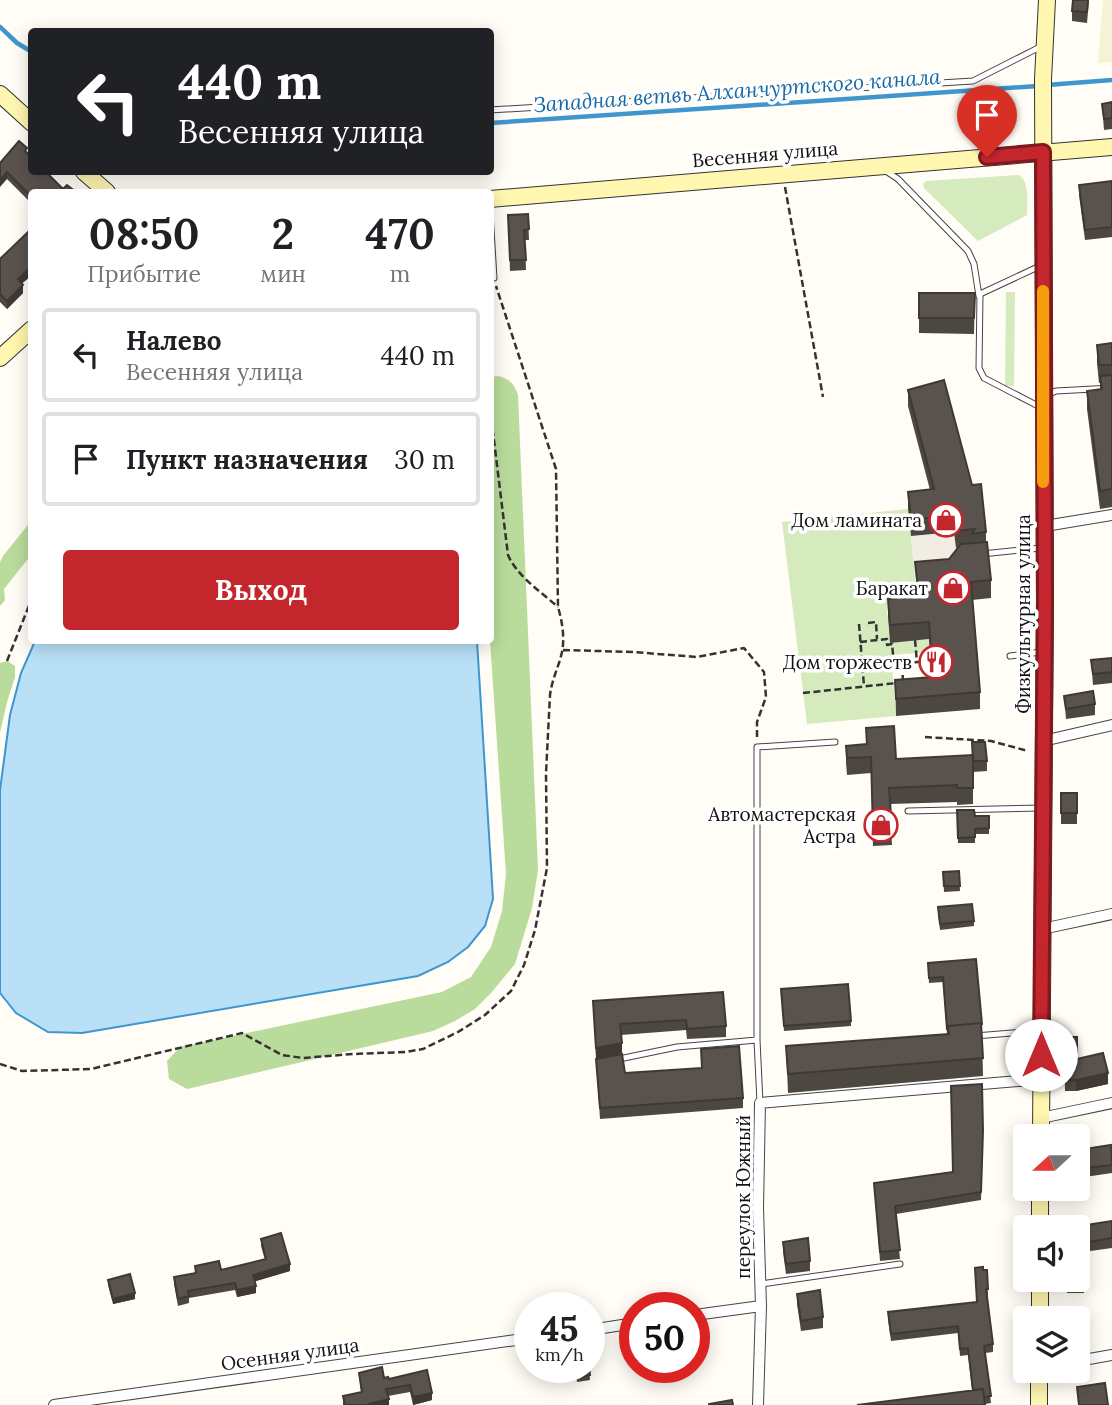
<!DOCTYPE html>
<html lang="ru">
<head>
<meta charset="utf-8">
<style>
	:root { --surface:#fff; --page:#f2f2f2; --text:#202124; --muted:#757577; --line:#e0e0e0; --accent:#c4262e }
	body { margin:0; font-family:Lora,serif; background:var(--page); color:var(--text); height:100vh; display:flex; flex-direction:column; font-size:26px; white-space:nowrap }
	* { box-sizing:border-box; margin:0 }
	p { font-size:23px; color:var(--muted) }
	.icon { flex:none; width:38px; height:38px; fill:none; stroke:currentColor; stroke-width:2; stroke-linecap:round; stroke-linejoin:round }
	.map { position:relative; flex:1; overflow:hidden }
	.details { position:absolute; left:28px; top:189px; width:466px; height:455px; display:flex; flex-direction:column; background:var(--surface); border-radius:7px; box-shadow:0 4px 18px #0003 }
	.details>* { flex:none }
	.top-card { position:absolute; left:28px; top:28px; width:466px; height:147px; border-radius:7px; box-shadow:0 4px 18px #0003; background:#202124; color:#fff; overflow:hidden }
	.needle { width:46px; rotate:249deg }
	.buttons { position:absolute; left:1013px; top:1124px; display:grid; gap:14px }
	.buttons a { display:grid; place-items:center; width:77px; height:77px; border-radius:7px; background:var(--surface); box-shadow:0 4px 18px #0003; font-size:35px }
	.speed { position:absolute; left:514px; top:1292px; display:flex; gap:14px; font-size:35px; font-weight:700; text-align:center }
	.speed>* { display:grid; place-content:center; width:91px; height:91px; border-radius:50%; background:var(--surface); box-shadow:0 4px 18px #0003; line-height:1 }
	.speed small { font-size:18px; font-weight:400 }
	.speed .limit { border:10px solid #d22; background:#fff; color:#111 }
	.pin { position:absolute; display:grid; place-items:center; width:60px; height:60px; color:#fff; margin:-72px -30px; border-radius:50% 50% 50% 0; rotate:-45deg; box-shadow:0 0 7px #0007 }
	.pin .icon { rotate:45deg }
	.me { position:absolute; width:77px; margin:-38px; rotate:0deg; stroke-linejoin:round; filter:drop-shadow(0 0 5px #0008) }
	.turn { display:flex; align-items:center; gap:24px; height:147px; padding:0 35px; font-size:32px }
	.turn .icon { width:91px; height:91px; stroke-width:2.5 }
	.turn b { display:block; font-size:49px; line-height:60px }
	.eta { display:flex; justify-content:space-evenly; align-items:center; height:119px; text-align:center }
	.eta b { font-size:42px; font-weight:800; line-height:49px }
	.cta { display:flex; gap:14px; margin-top:auto; padding:14px 35px }
	.cta a { flex:1; height:80px; border-radius:7px; background:var(--accent); color:#fff; font-size:28px; font-weight:800; line-height:80px; text-align:center }
	ul { padding:0; list-style:none }
	li { display:flex; align-items:center; gap:21px; height:94px; margin:0 14px 10px; padding:0 21px; border:4px solid var(--line); border-radius:7px }
	li div { flex:1 }
	li b { display:block; font-size:26px }
	li em { font-style:normal }
	.map>svg:first-child { display:block }
</style>
</head>
<body>
<div class="map">
<svg width="1112" height="1405" viewBox="0 0 1112 1405">
	<rect width="100%" height="100%" fill="#fffdf5"/>
	<path fill="#f6f3d4" d="M1103,0H1112V62L1098,63Z"/>
	<path fill="#d5ebbd" d="M1019,175C1030,182 1027,202 1027,215L978,241L924,188L923,184L926,181Z
		M1006,292H1015L1014,386H1005Z
		M908,509L918,606L887,609L890,642L929,639L930,652L891,655L896,716L807,724L782,522Z"/>
	<path fill="#b9dc9c" d="M498,376C509,379 514,383 518,395L538,870L532,908L515,964L491,993L475,1009L455,1021L433,1031L187,1089L169,1079L167,1061L180,1047L442,992L471,977L491,947L502,911L506,874L490,641V377Z
		M31,521V555L4,589L5,600L0,606V562L3,556Z
		M7,661L15,666V677L7,702L0,733V663Z"/>
	<path fill="#f1ede2" d="M954,532L985,545L949,576L915,579L911,536Z"/>
	<path fill="#b9e0f7" stroke="#3f96cf" stroke-width="2" d="M35,641H477L493,899L485,926L468,947L448,962L418,976L82,1033L48,1032L16,1013L0,993V790L10,715L21,673Z"/>
	<g fill="none" stroke-linecap="round" stroke-linejoin="round">
		<path stroke="#3f96cf" stroke-width="4.5" d="M0,27L17,43L32,52
			M1047,85L1112,80
			M490,123L1038,86"/>
		<defs>
			<path id="lane" d="M490,110L973,81L1042,46
				M886,171L898,179L968,251L974,264L979,296
				M490,213L494,278
				M1040,266L980,294L979,368L984,378L1042,408
				M1049,394L1056,391L1112,388
				M982,554L1041,548
				M1010,656L1041,652
				M908,811L1043,808
				M975,1036L1038,1031
				M619,1059L677,1047L757,1040
				M760,1103L757,1040V747L835,742
				M761,1284L900,1264"/>
			<path id="street" d="M1045,526L1112,515
				M1043,741L1112,725
				M1042,929L1112,914
				M1041,1118L1112,1103
				M695,1315L761,1306
				M590,1330L635,1323
				M1078,1361L1112,1355
				M54,1405L530,1338
				M758,1405L761,1306L758,1208L760,1103L1041,1079"/>
			<path id="secondary" d="M0,94L32,123
				M84,172L107,192
				M490,199L1112,147
				M0,358L32,329
				M1041,1136L1045,600L1043,79L1047,0
				M1040,1227V1188
				M1040,1318V1279
				M1039,1405V1370"/>
		</defs>
		<use href="#lane" stroke="#444" stroke-width="7"/>
		<use href="#street" stroke="#444" stroke-width="12"/>
		<use href="#secondary" stroke="#333" stroke-width="18"/>
		<path stroke="#333" stroke-width="2.5" stroke-dasharray="7 3.5" stroke-linecap="butt" d="M785,187L823,397
			M490,408L508,555C517,576 541,592 558,607
			M868,623L876,622L877,639
			M859,624L864,686
			M915,640L917,662
			M860,642L887,639V645L892,644L894,664L901,663
			M563,650L633,652L697,657L744,648L764,672L766,697L757,722V737
			M7,661L32,598
			M903,682L902,663L931,661
			M803,693L897,683
			M925,737L991,741L1028,751
			M0,1064L22,1071L91,1069L242,1033L282,1055L303,1058L353,1054L405,1052L423,1049L458,1032L485,1015L511,991L524,965L535,930L547,868L546,773L550,695C552,679 559,666 562,652C565,637 562,621 558,607L556,469L496,286"/>
		<use href="#lane" stroke="#fff" stroke-width="5"/>
		<use href="#street" stroke="#fff" stroke-width="10"/>
		<use href="#secondary" stroke="#fff6b0" stroke-width="16"/>
	</g>
	<path fill="#4d4742" d="M1089,0L1087,23L1072,21V11Z
		M1112,102V129L1104,130L1102,104Z
		M27,153L63,189L76,192H32V204L7,179L0,163Z
		M1112,181V237L1085,240L1079,195V185Z
		M528,214L529,240H525L526,270L510,271L508,215Z
		M32,235V275L22,283L23,293L7,309L0,302V259Z
		M919,293H975L974,334L919,333Z
		M1112,343V507L1100,509L1087,409V391L1100,390V383H1099L1097,363V345Z
		M908,390L972,485L986,532V542L991,580V598L972,600L980,692V709L896,716L895,680L932,677L929,639L890,643L888,616V599L917,596L915,562L949,559L959,547L956,548L954,532L911,536L908,509V492L930,490L908,406Z
		M1112,658V686V683L1093,685L1091,660Z
		M1064,696L1095,704V715L1066,719Z
		M866,728L896,759L987,761V771L973,772V804L957,805V802L890,804L892,845L873,846L871,773L847,775L846,763V746L866,744Z
		M1061,793H1077V824H1061Z
		M957,810L975,816H989V834H975V843H958Z
		M959,871L960,891L944,892L943,872Z
		M938,913L974,921V926L940,930Z
		M976,959L982,1030L983,1076L788,1093L786,1046L947,1034L943,982L929,983L928,963Z
		M781,989L851,1021V1026L784,1031Z
		M593,1001L726,1026V1037L687,1039L686,1030L621,1035L622,1053L596,1059Z
		M1064,1037L1077,1059L1108,1084L1076,1091H1065Z
		M701,1049L743,1098V1108L600,1119L596,1059L625,1073L702,1068Z
		M983,1139L981,1200L896,1214L900,1259L880,1261L874,1183L952,1172Z
		M1078,1150L1112,1151V1173L1078,1178Z
		M1062,1188H1078V1197H1062Z
		M1112,1221V1248L1083,1252L1084,1293H1067V1279H1078L1080,1226Z
		M261,1239L290,1271L255,1281L256,1293L237,1297L235,1290L189,1298V1303L178,1306L174,1284V1277L195,1273V1266L221,1270L265,1260L261,1246Z
		M783,1242L810,1261V1271L786,1274L783,1252Z
		M983,1270H987L988,1297H987L993,1344V1352L985,1353L991,1403L985,1404L972,1390L968,1355L960,1356L958,1333L891,1341L888,1319V1312L976,1302Z
		M108,1280L135,1299L113,1304L108,1285Z
		M797,1294L823,1317V1328L801,1331L797,1304Z
		M575,1367H589L590,1380L577,1382Z
		M427,1370L432,1400L413,1405L410,1392L388,1396L389,1405H343V1396L361,1392L359,1373L389,1379Z"/>
	<path fill="#3f3936" d="M7,172V179L0,187V180Z
		M32,266V275L18,287V279Z
		M23,285V293L7,309V301Z
		M622,1043V1053L596,1059V1048Z
		M1108,1073V1084L1076,1091V1080Z
		M290,1264V1271L253,1282V1275Z
		M256,1286V1293L237,1297V1290Z
		M135,1293V1299L113,1304V1299Z
		M432,1393V1400L413,1405V1397Z
		M389,1399V1405H369V1404Z"/>
	<path fill="#5a524d" stroke="#3f3936" stroke-width="2" d="M1073,0H1088L1087,12L1072,11Z
		M1112,102V118L1104,119L1102,104Z
		M19,141L27,148L25,151L32,157V172H46L63,189L67,185L76,192H32V197L7,172L0,180V163Z
		M1112,181V227L1085,230L1079,185Z
		M528,214L529,229L524,230L526,260H510L508,215Z
		M28,232L32,235V266L18,279L23,285L7,301L0,294V259Z
		M919,293H975L974,318H919Z
		M1112,343V365H1099L1097,345Z
		M1112,375V489L1100,491L1087,391L1102,389L1100,376Z
		M944,380L972,485L981,484L986,532L972,534L975,529L956,531L954,515L911,520L908,492L934,489L908,390Z
		M987,542L991,580L971,582L980,692L896,699L895,680L933,677L929,622L890,625L888,599L919,596L915,562L949,559L961,544Z
		M1112,658V676V672L1093,674L1091,660Z
		M1093,691L1095,704L1066,709L1064,696Z
		M894,726L896,759L973,755V788H957V785L889,788L892,828L873,829L871,757L847,758L846,746L867,744L866,728Z
		M972,742H985L987,761H973Z
		M1061,793H1077V813H1061Z
		M957,810H974L975,816H989V828L975,829V837L958,838Z
		M959,871L960,886H944L943,872Z
		M972,904L974,921L940,924L938,907Z
		M976,959L982,1024L981,1025V1023L948,1026V1029H947L943,977L929,978L928,963Z
		M848,984L851,1021L784,1026L781,989Z
		M723,992L726,1026L687,1029L686,1020L620,1024L622,1043L596,1048L593,1001Z
		M981,1023L983,1058L788,1074L786,1046L949,1034L948,1026Z
		M1064,1037H1077V1059L1103,1053L1108,1073L1076,1080H1065Z
		M739,1046L743,1098L600,1108L596,1059L622,1054L625,1073L702,1068L701,1049Z
		M982,1084L983,1131L981,1192L895,1206L900,1250L880,1252L874,1183L953,1172L951,1086Z
		M1060,1126H1076V1136H1060Z
		M1111,1145L1112,1165L1078,1169V1150Z
		M1112,1221V1238L1083,1243L1084,1284H1067V1279H1078V1227H1067L1066,1223L1080,1222V1226Z
		M281,1233L290,1264L253,1275L256,1286L237,1290L235,1283L188,1291L189,1296L178,1299L174,1277L196,1273L195,1266L219,1261L221,1270L266,1259L261,1239Z
		M808,1238L810,1261L786,1264L783,1242Z
		M983,1267V1270H987L988,1289H986L993,1344L984,1346L991,1396L984,1397L983,1389L973,1390L968,1348L960,1349L958,1326L891,1334L888,1312L977,1302L975,1268Z
		M130,1274L135,1293L113,1299L108,1280Z
		M820,1290L823,1317L801,1321L797,1294Z
		M382,1367L384,1378L388,1377L389,1379L427,1370L432,1393L413,1397L410,1385L386,1389L389,1399L369,1404V1405H345L343,1396L362,1392L359,1373Z
		M576,1367H589L590,1375L577,1377Z
		M1105,1383L1108,1405H1079L1077,1387Z
		M983,1389L985,1405H857Z
		M732,1400L733,1405H709V1404Z"/>
	<g fill="none" stroke-linecap="round" stroke-linejoin="round">
		<defs>
			<path id="route" d="M987,157L1043,152L1045,600L1041,1055"/>
		</defs>
		<use href="#route" stroke="#7f191e" stroke-width="18"/>
		<use href="#route" stroke="#c4262e" stroke-width="12"/>
		<path stroke="#f59e0b" stroke-width="12" d="M1043,291V482"/>
	</g>
	<defs>
		<symbol id="shop-ring" viewBox="-11 -11 22 22"><circle r="9.5" fill="#fff" stroke="#c4262e" stroke-width="1.5"/><path d="M-5-2.5h2.3a2.7 3.5 0 0 1 5.4 0H5L5.5 6h-11ZM-1.5-2.5h3a1.5 2.3 0 0 0-3 0Z" fill="#c4262e"/></symbol>
		<symbol id="restaurant-ring" viewBox="-11 -11 22 22"><circle r="9.5" fill="#fff" stroke="#c4262e" stroke-width="1.5"/><path d="M-5-6h1v4h1v-4h1v4h1v-4h1v5L-1.5 .5V6h-2V.5L-5-1ZM5-6V6H3V1.5H1.5Q1.5-4 5-6Z" fill="#c4262e"/></symbol>
	</defs>
	<g fill-rule="evenodd">
		<use href="#shop-ring" x="927" y="501" width="38" height="38"/>
		<use href="#shop-ring" x="934" y="569" width="38" height="38"/>
		<use href="#restaurant-ring" x="917" y="643" width="38" height="38"/>
		<use href="#shop-ring" x="862" y="806" width="38" height="38"/>
	</g>
	<g text-anchor="middle" stroke-width="7" stroke-linejoin="round" paint-order="stroke">
		<g font-size="19" fill="#111" stroke="#fff">
			<text transform="translate(765 154) rotate(-5)" y="7">Весенняя улица</text>
			<text transform="translate(1023 614) rotate(-90)" y="7">Физкультурная улица</text>
			<text transform="translate(743 1197) rotate(-90)" y="7">переулок Южный</text>
			<text transform="translate(290 1354) rotate(-8)" y="7">Осенняя улица</text>
		</g>
		<g font-size="19" fill="#111" stroke="#fff" text-anchor="end">
			<text x="922" y="527">Дом ламината</text>
			<text x="928" y="595">Баракат</text>
			<text x="912" y="669">Дом торжеств</text>
			<text x="856" y="821">Автомастерская<tspan x="856" dy="22">Астра</tspan></text>
		</g>
		<g font-size="21" font-style="italic" fill="#1768a6" stroke="#fff">
			<text transform="translate(737 91) rotate(-4)" y="7">Западная ветвь Алханчуртского канала</text>
		</g>
	</g>
</svg>
<div class="buttons">
<a><svg class="needle" viewBox="-14 -14 28 28"><path d="M0-13l5 13h-10z" fill="#e53935"/><path d="M0 13l5-13h-10z" fill="#757577"/></svg></a>
<a><svg class="icon" aria-label="sound" viewBox="0 0 24 24"><path d="M4 9h4l5-4v14l-5-4H4zM17 9q2 3 0 6"/></svg></a>
<a><svg class="icon" aria-label="layers" viewBox="0 0 24 24"><path d="M12 4l9 5-9 5-9-5zM3 14l9 5 9-5"/></svg></a>
</div>
<div class="speed"><div>45<small>km/h</small></div><div class="limit">50</div></div>
<div class="pin" style="left:987px;top:157px;background:#d93025"><svg class="icon" aria-label="arrive" viewBox="0 0 24 24"><path d="M6 21V4h12l-3 4 3 4H6"/></svg></div>
<svg class="me" style="left:1041px;top:1055px" viewBox="-20 -20 40 40"><circle r="19" fill="#fff"/><path d="M0-13L10 11 0 6-10 11z" fill="#c4262e"/></svg>
<div class="top-card">
<div class="turn"><svg class="icon" aria-label="left" viewBox="0 0 24 24"><path d="M17 20v-9H6M10 6l-5 5 5 5"/></svg><div><b>440 m</b>Весенняя улица</div></div>
</div>
<section class="details">
<div class="eta">
<div><b>08:50</b><p>Прибытие</p></div>
<div><b>2</b><p>мин</p></div>
<div><b>470</b><p>m</p></div>
</div>
<ul>
<li><svg class="icon" aria-label="left" viewBox="0 0 24 24"><path d="M17 20v-9H6M10 6l-5 5 5 5"/></svg><div><b>Налево</b><p>Весенняя улица</p></div><em>440 m</em></li>
<li><svg class="icon" aria-label="arrive" viewBox="0 0 24 24"><path d="M6 21V4h12l-3 4 3 4H6"/></svg><div><b>Пункт назначения</b></div><em>30 m</em></li>
</ul>
<div class="cta"><a>Выход</a></div>
</section>
</div>
</body>
</html>
